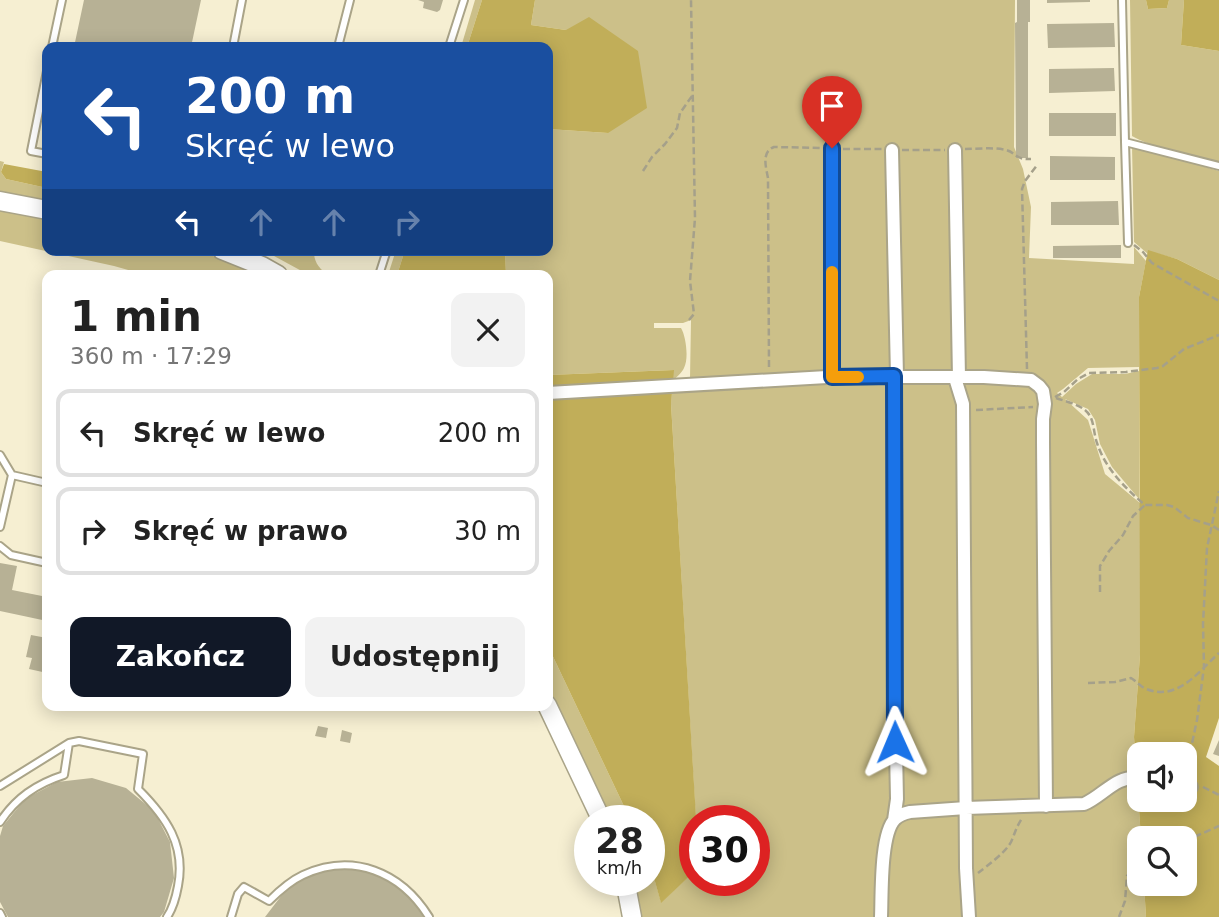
<!DOCTYPE html>
<html lang="pl">
<head>
<meta charset="utf-8">
<style>
	:root { --surface:#fff; --page:#f2f2f2; --text:#222; --muted:#767676; --line:#e0e0e0; --accent:#111827 }
	body { margin:0; font-family:"DejaVu Sans",sans-serif; background:var(--page); color:var(--text); height:100vh; display:flex; flex-direction:column; font-size:26px; white-space:nowrap }
	* { box-sizing:border-box; margin:0 }
	p { font-size:23px; color:var(--muted) }
	.icon { flex:none; width:38px; height:38px; fill:none; stroke:currentColor; stroke-width:2; stroke-linecap:round; stroke-linejoin:round }
	.map { position:relative; flex:1; overflow:hidden }
	.panel { position:absolute; left:42px; top:270px; width:511px; height:441px; display:flex; flex-direction:column; background:var(--surface); border-radius:14px; box-shadow:0 4px 18px #0003 }
	.panel>* { flex:none }
	.hud { position:absolute; left:42px; top:42px; width:511px; height:214px; border-radius:14px; box-shadow:0 4px 18px #0003; background:#1a4fa0; color:#fff; overflow:hidden }
	.controls { position:absolute; left:1127px; top:742px; display:grid; gap:14px }
	.controls a { display:grid; place-items:center; width:70px; height:70px; border-radius:14px; background:var(--surface); box-shadow:0 4px 18px #0003; font-size:35px }
	.speed { position:absolute; left:574px; top:805px; display:flex; gap:14px; font-size:35px; font-weight:700; text-align:center }
	.speed>* { display:grid; place-content:center; width:91px; height:91px; border-radius:50%; background:var(--surface); box-shadow:0 4px 18px #0003; line-height:1 }
	.speed small { font-size:18px; font-weight:400 }
	.speed .limit { border:10px solid #d22; background:#fff; color:#111 }
	.pin { position:absolute; display:grid; place-items:center; width:60px; height:60px; color:#fff; margin:-72px -30px; border-radius:50% 50% 50% 0; rotate:-45deg; box-shadow:0 0 7px #0007 }
	.pin .icon { rotate:45deg }
	.me { position:absolute; width:77px; margin:-38px; rotate:359deg; stroke-linejoin:round; filter:drop-shadow(0 0 5px #0008) }
	.turn { display:flex; align-items:center; gap:24px; height:147px; padding:0 28px; font-size:32px }
	.turn .icon { width:91px; height:91px; stroke-width:2.5 }
	.turn b { display:block; font-size:49px; line-height:60px }
	.lanes { display:flex; align-items:center; height:66px; padding:0 28px; background:#0003; justify-content:center; gap:35px; direction:ltr }
	.lanes .off { opacity:.35 }
	.round { display:grid; place-items:center; flex:none; width:74px; height:74px; border-radius:14px; background:var(--page) }
	.summary { display:flex; align-items:center; justify-content:space-between; height:119px; padding:0 28px }
	h1 { font-size:42px; font-weight:800; line-height:52px }
	.cta { display:flex; gap:14px; margin-top:auto; padding:14px 28px }
	.cta a { flex:1; height:80px; border-radius:14px; background:var(--accent); color:#fff; font-size:28px; font-weight:800; line-height:80px; text-align:center }
	.cta a+a { background:var(--page); color:var(--text) }
	ul { padding:0; list-style:none }
	li { display:flex; align-items:center; gap:21px; height:88px; margin:0 14px 10px; padding:0 14px; border:4px solid var(--line); border-radius:14px }
	li div { flex:1 }
	li b { display:block; font-size:26px }
	li em { font-style:normal }
	.map>svg:first-child { display:block }
</style>
</head>
<body>
<div class="map">
<svg width="1219" height="917" viewBox="0 0 1219 917">
	<rect width="100%" height="100%" fill="#f6efd2"/>
	<path fill="#ccc089" d="M475,0H482L467,47H461Z
		M535,0H1015L1014,147L1023,169L1031,207L1029,258L1134,264V247L1146,261L1139,297V367L1088,368L1063,389L1057,393L1062,397L1076,384L1092,374H1125L1139,371V499L1112,467L1100,444L1095,420L1088,409L1065,399L1088,420L1105,474L1140,503V655L1134,737L1141,838H1139V884H1144L1146,917H637L631,880H649V860L661,902L695,871V880H754V821H696L671,404L672,387L765,386L764,374L759,377L691,381L690,378L691,320L683,323H654V328H681C686,336 689,359 684,368C682,373 676,377 673,381V370L548,375V275H506L505,250H548V129L608,133L566,30L531,25Z
		M1130,0H1146L1148,9L1167,8L1169,0H1184L1181,45L1219,51V163C1201,162 1147,145 1132,136Z
		M1132,146L1219,171V280L1177,259L1148,251V254L1134,242Z
		M0,161L4,162L1,172L6,179L47,188V201L0,191Z
		M0,206L47,215V250H197L245,268L258,275H146L114,266L0,241Z
		M263,250H285L291,253L292,250H311L314,252C314,263 320,269 328,275H309Z
		M396,250H405L397,275H388Z
		M548,646L631,821H607L548,694Z"/>
	<path fill="#c1ae59" fill-rule="evenodd" d="M482,0H535L531,25L566,30L589,17L638,51L647,108L608,133L548,129V47H467Z
		M1146,0H1169L1167,8L1148,9Z
		M1184,0H1219V51L1181,45Z
		M4,164L47,172V188L6,179L1,172Z
		M405,250H505L506,275H397Z
		M1148,250L1177,259L1219,280V718L1206,757L1219,766V917H1146L1144,884H1185V838H1141L1134,737L1140,655L1139,297ZM1139,754H1185V800H1139Z
		M674,370L671,404L696,817L695,871L661,903L649,860V821H631L548,646V375Z"/>
	<path fill="#b7b195" d="M84,0H201L191,47H74Z
		M418,0H443L440,10L437,12L423,8L424,2Z
		M1017,0H1030V22H1028V158H1016L1015,23L1017,22Z
		M1047,0H1090V2L1047,3Z
		M1114,23L1115,47L1048,48L1047,24Z
		M1114,68L1115,91L1049,93V69Z
		M1049,113H1116V136H1049Z
		M1050,156L1115,157V180H1050Z
		M1118,201L1119,225H1051V202Z
		M1121,245V258H1053V246Z
		M0,563L17,566L12,590L47,597V621L0,611Z
		M31,635L47,638V673L29,669L32,658L26,657Z
		M182,705H206L205,711L182,707Z
		M318,726L328,728L326,738L315,736Z
		M342,730L352,733L350,743L340,741Z
		M1219,740V756L1213,754Z
		M92,778L126,788L154,811L170,842L174,878L164,912L160,917H8L0,902V836L3,826L25,799L57,782Z
		M355,867L389,878L416,900L425,917H265L288,887L319,871Z"/>
	<g fill="none" stroke-linecap="round" stroke-linejoin="round">
		<defs>
			<path id="lane" d="M1122,0L1125,142
				M52,47L62,0
				M233,47L242,0
				M338,47L350,0
				M449,47L464,0
				M47,71L31,151L47,154
				M1128,243L1125,142L1219,166
				M379,275L387,250
				M0,455L12,475L0,527
				M12,475L47,483
				M0,546L11,555L47,563
				M0,786L69,743L79,741L143,754L138,789C166,817 186,845 178,886C176,897 173,908 167,917
				M0,822C16,798 36,784 64,775L69,743
				M0,913L2,917
				M231,917L238,894L244,887L269,901C279,891 290,881 303,875C353,852 401,872 429,917"/>
			<path id="street" d="M832,148V377
				M892,150L897,376
				M955,150L959,378
				M955,378L963,404L966,868L969,917
				M548,393L827,377H984L1031,380L1039,386L1043,391L1045,404L1043,419V442L1046,806
				M1185,786L1191,787
				M894,820L897,799L895,700L896,604L895,376
				M881,917C882,895 880,834 895,819C899,815 905,813 910,812L966,808L1084,804C1103,796 1116,775 1139,778"/>
			<path id="secondary" d="M0,201L47,210
				M222,250L262,266L278,275
				M547,705L602,821
				M625,880L632,917"/>
		</defs>
		<use href="#lane" stroke="#aaa488" stroke-width="10"/>
		<use href="#street" stroke="#aaa488" stroke-width="16"/>
		<use href="#secondary" stroke="#aaa488" stroke-width="21"/>
		<path stroke="#a5a08a" stroke-width="2.5" stroke-dasharray="7 3.5" stroke-linecap="butt" d="M843,149H882
			M965,149C978,149 993,147 1006,150C1017,153 1015,160 1031,159
			M902,150H945
			M643,171L652,157L665,144L677,128L680,113L692,96
			M1134,245L1143,252L1152,263L1219,301
			M689,320L694,314L690,281L695,218L691,0
			M769,367L768,178C766,167 761,152 774,147L822,148
			M1027,369L1022,189L1025,181L1038,164
			M1055,397L1064,392L1078,379L1089,373L1126,372L1157,368L1163,366L1184,349L1219,335
			M1056,398C1067,402 1084,405 1090,416C1094,423 1094,435 1097,443C1105,468 1125,488 1145,505H1167L1174,507L1188,518L1211,525L1219,530
			M976,410L1033,407
			M1100,592V566L1109,551L1123,535L1133,516L1145,505
			M1088,683L1115,682L1131,678C1136,681 1139,685 1144,688C1177,703 1198,672 1219,653
			M1185,754L1191,748
			M1190,774L1191,748L1197,720L1204,667L1203,624L1207,548L1219,491
			M1203,787L1219,795
			M1185,841L1219,826
			M978,873C987,866 1006,852 1011,842C1015,833 1017,825 1023,817
			M1119,917L1125,901L1127,876L1130,872L1139,868"/>
		<use href="#lane" stroke="#fff" stroke-width="6"/>
		<use href="#street" stroke="#fff" stroke-width="12"/>
		<use href="#secondary" stroke="#fff" stroke-width="18"/>
	</g>
	<g fill="none" stroke-linecap="round" stroke-linejoin="round">
		<defs>
			<path id="route" d="M832,148V377L894,376L895,742"/>
		</defs>
		<use href="#route" stroke="#114b97" stroke-width="18"/>
		<use href="#route" stroke="#1a73e8" stroke-width="12"/>
		<path stroke="#f59e0b" stroke-width="12" d="M832,272V377H858"/>
	</g>
</svg>
<div class="controls">
<a><svg class="icon" aria-label="sound" viewBox="0 0 24 24"><path d="M4 9h4l5-4v14l-5-4H4zM17 9q2 3 0 6"/></svg></a>
<a><svg class="icon" aria-label="search" viewBox="0 0 24 24"><circle cx="10" cy="10" r="6"/><path d="M15 15l6 6"/></svg></a>
</div>
<div class="speed"><div>28<small>km/h</small></div><div class="limit">30</div></div>
<div class="pin" style="left:832px;top:148px;background:#d93025"><svg class="icon" aria-label="arrive" viewBox="0 0 24 24"><path d="M6 21V4h12l-3 4 3 4H6"/></svg></div>
<svg class="me" style="left:895px;top:742px" viewBox="-20 -20 40 40"><path d="M0-17L14 15 0 8-14 15z" fill="#1a73e8" stroke="#fff" stroke-width="4"/></svg>
<div class="hud">
<div class="turn"><svg class="icon" aria-label="left" viewBox="0 0 24 24"><path d="M17 20v-9H6M10 6l-5 5 5 5"/></svg><div><b>200 m</b>Skręć w lewo</div></div>
<div class="lanes"><svg class="icon" aria-label="left" viewBox="0 0 24 24"><path d="M17 20v-9H6M10 6l-5 5 5 5"/></svg><svg class="icon off" aria-label="ahead" viewBox="0 0 24 24"><path d="M12 20V5M6 11l6-6 6 6"/></svg><svg class="icon off" aria-label="ahead" viewBox="0 0 24 24"><path d="M12 20V5M6 11l6-6 6 6"/></svg><svg class="icon off" aria-label="right" viewBox="0 0 24 24"><path d="M7 20v-9h11M14 6l5 5-5 5"/></svg></div>
</div>
<section class="panel">
<div class="summary"><div><h1>1 min</h1><p>360 m · 17:29</p></div><a class="round"><svg class="icon" aria-label="close" viewBox="0 0 24 24"><path d="M6 6l12 12M18 6L6 18"/></svg></a></div>
<ul>
<li><svg class="icon" aria-label="left" viewBox="0 0 24 24"><path d="M17 20v-9H6M10 6l-5 5 5 5"/></svg><div><b>Skręć w lewo</b></div><em>200 m</em></li>
<li><svg class="icon" aria-label="right" viewBox="0 0 24 24"><path d="M7 20v-9h11M14 6l5 5-5 5"/></svg><div><b>Skręć w prawo</b></div><em>30 m</em></li>
</ul>
<div class="cta"><a>Zakończ</a><a>Udostępnij</a></div>
</section>
</div>
</body>
</html>
